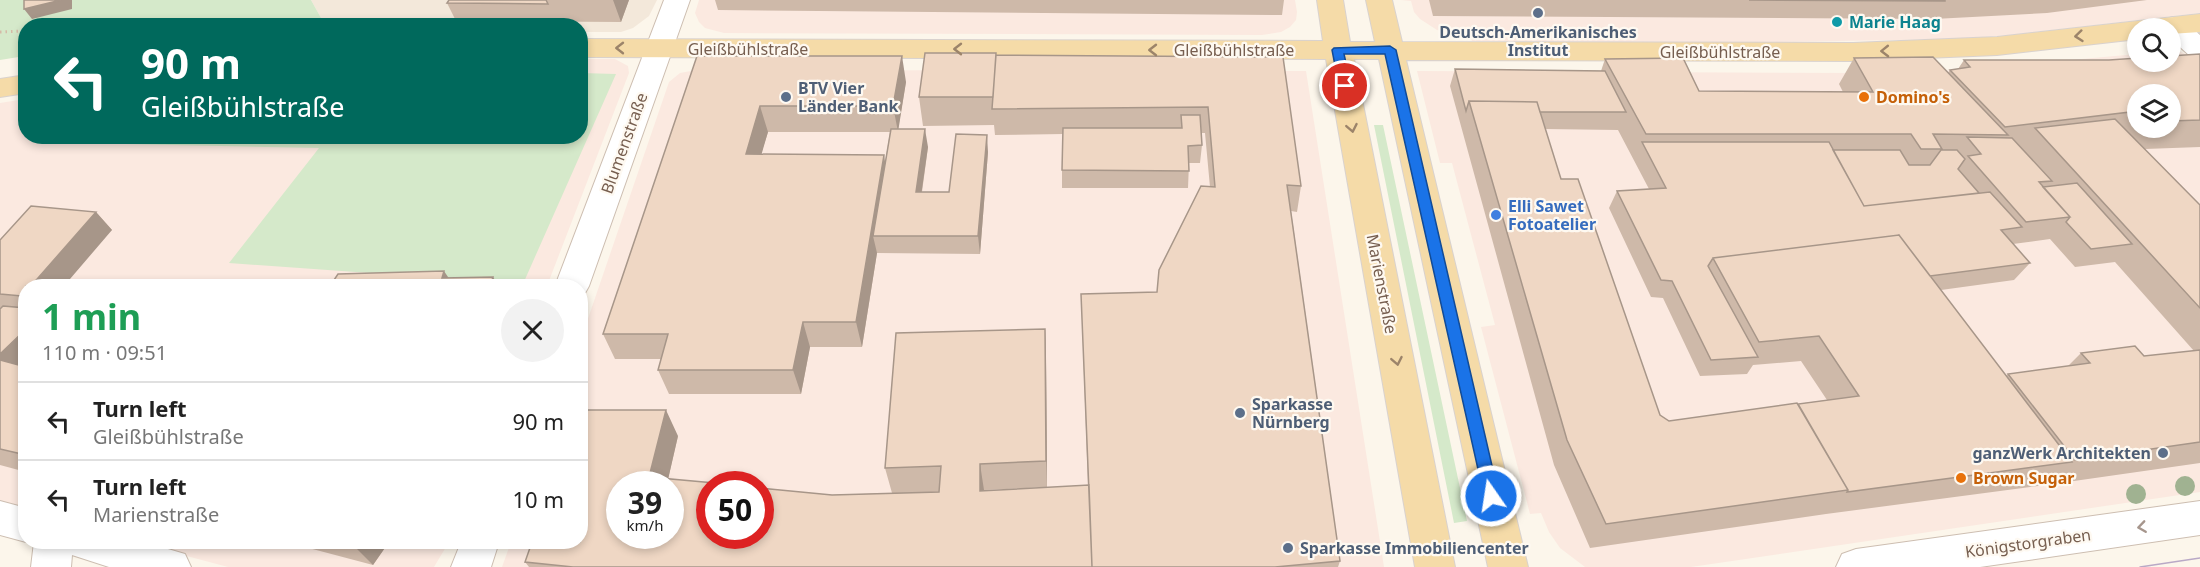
<!DOCTYPE html>
<html lang="en">
<head>
<meta charset="utf-8">
<style>
	:root { --surface:#fff; --page:#f2f2f2; --text:#222; --muted:#767676; --line:#e0e0e0 }
	body { margin:0; font-family:"Noto Sans",sans-serif; background:var(--page); color:var(--text); height:100vh; display:flex; flex-direction:column; font-size:22px; white-space:nowrap }
	* { box-sizing:border-box; margin:0 }
	p { font-size:20px; color:var(--muted) }
	.icon { flex:none; width:33px; height:33px; fill:none; stroke:currentColor; stroke-width:2; stroke-linecap:round; stroke-linejoin:round }
	.map { position:relative; flex:1; overflow:hidden }
	.drawer { position:absolute; left:18px; top:279px; width:570px; height:270px; display:flex; flex-direction:column; background:var(--surface); border-radius:24px; box-shadow:0 3px 9px #0003 }
	.drawer>* { flex:none }
	.guide { position:absolute; left:18px; top:18px; width:570px; height:126px; border-radius:24px; box-shadow:0 3px 9px #0003; background:#00695c; color:#fff; overflow:hidden }
	.buttons { position:absolute; left:2127px; top:18px; display:grid; gap:12px }
	.buttons a { display:grid; place-items:center; width:54px; height:54px; border-radius:50%; background:var(--surface); box-shadow:0 3px 9px #0003; font-size:30px }
	.speed { position:absolute; left:606px; top:471px; display:flex; gap:12px; font-size:30px; font-weight:700; text-align:center }
	.speed>* { display:grid; place-content:center; width:78px; height:78px; border-radius:50%; background:var(--surface); box-shadow:0 3px 9px #0003; line-height:1 }
	.speed small { font-size:15px; font-weight:400 }
	.speed .limit { border:9px solid #d22; background:#fff; color:#111 }
	.pin { position:absolute; display:grid; place-items:center; width:51px; height:51px; color:#fff; margin:-26px; border:3px solid #fff; border-radius:50%; box-shadow:0 2px 6px #0007 }
	.me { position:absolute; width:66px; margin:-33px; rotate:347deg; stroke-linejoin:round; filter:drop-shadow(0 0 4px #0008) }
	.turn { display:flex; align-items:center; gap:21px; height:126px; padding:0 24px; font-size:27px }
	.turn .icon { width:78px; height:78px; stroke-width:2.5 }
	.turn b { display:block; font-size:42px; line-height:51px }
	.round { display:grid; place-items:center; flex:none; width:63px; height:63px; border-radius:32px; background:var(--page) }
	.head { display:flex; align-items:center; justify-content:space-between; height:102px; padding:0 24px }
	h1 { font-size:36px; font-weight:700; line-height:45px; color:#1e9e55 }
	ul { padding:0; list-style:none }
	li { display:flex; align-items:center; gap:18px; height:78px; padding:0 24px; border-top:2px solid var(--line) }
	li div { flex:1 }
	li b { display:block; font-size:22px }
	li em { font-style:normal }
	.map>svg:first-child { display:block }
</style>
</head>
<body>
<div class="map">
<svg width="2200" height="567" viewBox="0 0 2200 567">
	<rect width="100%" height="100%" fill="#fcf6eb"/>
	<path fill="#f3e8da" d="M311,0H657L649,16L633,28L621,32H581L580,26L325,25Z"/>
	<path fill="#fbe9e0" fill-rule="evenodd" d="M699,0H1295L1297,12L1296,20L1290,27L1281,32L1262,35L724,33L705,28L699,22L695,13Z
		M1401,0H2200V13L2009,35L1956,39L1727,43L1482,41H1472L1470,36L1437,30L1420,19L1414,12L1411,1Z
		M2171,51L2181,52L2200,60V492L1691,567H1585L1560,548L1549,532L1541,513L1530,514L1481,327L1495,325L1452,163H1440L1417,71L1861,73L1959,70L2137,54L2138,62H2170ZM2138,94H2170V128H2138Z
		M581,59H615L628,66L629,73L547,286H26L25,511L0,504V103L25,99L26,136H580Z
		M696,70L1306,71L1384,567H502L511,542H580L581,339L669,82L680,73ZM620,484H670V536H620ZM710,484H760V536H710Z
		M134,542H449L434,567H228Z"/>
	<path fill="#d5e9ca" d="M0,0H311L325,25H291L267,19L224,26H26L25,56L0,60Z
		M581,73L616,74L523,284L229,263L319,148L125,144L129,136H580Z
		M1374,125H1383L1467,521L1454,523Z"/>
	<g fill="none" stroke-linecap="round" stroke-linejoin="round">
		<defs>
			<path id="minor" d="M664,0H690L589,286L584,295L580,296V286H555Z
				M2173,17L2183,20L2200,35V59L2190,56L2170,38V28H2161L2159,26L2163,20Z
				M0,501L26,508V542H28H26L0,535Z
				M2200,501V535L1980,567H1836L1842,554L1856,549Z
				M34,542H144L185,554L191,567H109L72,555L71,567H31Z
				M461,542H499L491,567H451Z"/>
			<path id="major" d="M1317,0H1343L1350,42H1375L1366,0H1392L1402,42L1853,43L1997,37L2200,14V32L2170,34V28H2138V39L1997,55L1853,61L1406,60L1528,567H1488L1379,59H1354L1455,567H1415L1326,59L580,57V39L1323,41Z
				M26,75V93L0,97V79Z"/>
		</defs>
		<use href="#minor" stroke="#cdbeb1" stroke-width="2"/>
		<use href="#major" stroke="#d9d2ce" stroke-width="2"/>
		<path stroke="#d5baa7" stroke-width="3" stroke-dasharray="1.5 4" stroke-linecap="butt" d="M197,26L265,23L269,26
			M0,32L26,31"/>
		<use href="#minor" fill="#fff" fill-rule="evenodd"/>
		<use href="#major" fill="#f5dba8" fill-rule="evenodd"/>
		<path stroke="#b9a9c6" stroke-width="1.5" d="M2140,567L2200,558"/>
	</g>
	<g fill="#a0b291">
		<circle cx="2185" cy="486" r="10"/>
		<circle cx="2136" cy="494" r="10"/>
	</g>
	<path fill="#ceb9a9" fill-rule="evenodd" d="M449,0H629L621,22L456,21L447,3Z
		M715,0H1284L1282,15L718,10Z
		M1429,0H2147L2047,13L1934,19L1433,16Z
		M2200,54V147L2145,149L2200,205V463L2046,485L1826,514L1590,548L1554,465L1450,86L1455,69L1601,71L1605,59L1699,91L1843,92L1839,84L1854,58L1948,73L1950,70L1958,69L1964,60L2170,62ZM2138,94H2170V128H2138ZM1545,129L1618,130L1649,189L1617,191L1609,208L1651,297L1663,298L1700,376L1747,374L1753,365L1801,361L1827,400L1669,421L1660,415L1561,179ZM2050,239L2075,267L2115,262L2194,351L2144,356L2081,353L2068,366L2008,374L2006,376L1941,290L2014,280L2030,263L2013,244Z
		M996,55L1283,57L1301,186L1297,212L1291,211L1340,561L1338,567H529L525,562L678,436L668,479L832,495L892,493L885,468L1045,329L1046,356L1047,487L984,490V491L1088,485L1081,294L1157,292L1210,187L1205,133H1201L1202,145L1200,163H1189L1188,188H1062V170L1063,134L995,135L994,125L923,126L919,97Z
		M697,56L906,82L898,129L928,147L922,192H949L988,152L980,254L877,253L862,347H810L801,394H669L658,370L661,359H615L603,334ZM768,132H890L885,163L761,154Z
		M96,212L112,230L26,286V472L0,465V240Z
		M286,542H389L373,565Z"/>
	<path fill="#a79689" d="M61,0H72V9L32,19L24,9Z
		M613,0H629L621,22Z
		M902,56L906,82L898,132L893,106Z
		M760,106L768,132L754,180L746,154Z
		M925,129L928,147L919,210L916,192Z
		M987,135L988,152L980,254L978,236Z
		M884,155L888,180L873,236L877,253L862,347L856,322Z
		M96,212L112,230L64,286H31Z
		M444,271L454,286L442,278Z
		M493,277L499,286H490Z
		M803,322L810,347L801,394L793,370Z
		M26,329V385L0,363V354Z
		M1045,329L1046,356L1047,487L1046,461Z
		M666,410L678,436L667,484L649,477Z
		M980,464L984,490L983,516L980,491Z
		M350,542H389L373,565Z"/>
	<path fill="#efd7c4" stroke="#a79689" stroke-width="1.5" fill-rule="evenodd" d="M24,0H61L24,9Z
		M449,0H546L548,4L447,3Z
		M1749,0H1945V1Z
		M925,53H996L993,97H919Z
		M2200,54V120L2170,121V94H2138V111L2005,127L1950,70L1970,67L1964,60H2109L2138,58V62H2170V56Z
		M996,55L1283,57L1301,186L1287,185L1340,561L1275,567H1092L1081,294L1157,292L1159,270L1201,186L1215,187L1208,107L992,109Z
		M697,56H902L893,106H760L746,154L884,155L856,322H803L793,370H658L668,334H603Z
		M1933,57L2008,135L1933,134L1942,149H1921L1911,134H1646L1605,59L1683,58L1699,91L1873,92L1854,58Z
		M1455,69L1605,71L1626,112H1540L1537,102L1469,101L1466,111Z
		M1469,101L1537,102L1561,179H1578L1660,415L1669,421L1797,403L1848,490L1606,524L1567,440Z
		M1181,115H1200L1202,145L1188,146L1189,171L1062,170L1063,128H1182Z
		M2115,119L2200,205V308L2035,128Z
		M891,129H925L916,192H949L956,134L987,135L978,236H873Z
		M1967,137L2012,138L2052,181L2039,182L2070,217L2026,222L1968,156L1981,154Z
		M1642,142H1829L1864,206L1990,192L2022,227L2001,230L2030,263L1930,276L1899,235L1713,258L1708,266L1758,357L1711,360L1672,281L1661,280L1617,191L1666,188Z
		M1833,150H1900L1909,165H1930L1941,150H1957L1965,159L1958,169L1979,193L1864,206Z
		M2077,183L2132,244L2091,249L2066,222L2070,217L2043,187Z
		M31,206L96,212L31,286H26V292L22,296L0,294V240Z
		M1899,235L2072,462L1847,492L1848,490L1798,404L1859,396L1819,336L1759,342L1713,258Z
		M444,271L442,278L493,277L490,286H330L338,274Z
		M3,306L26,308V329L0,354V309Z
		M1045,329L1046,461L980,464V491L1089,485L1092,567H573L525,562L532,542H580V410H666L649,477L726,484H710V536H760V488L832,495L939,492L941,466L885,468L896,333ZM620,484H670V536H620Z
		M2135,346L2144,356L2200,350V442L2075,460L2008,374L2090,363L2081,353Z
		M0,360L26,367V455L0,449Z"/>
	<defs><path id="oneway-chevron" d="M-2-3.5L2.5 0L-2 3.5" fill="none" stroke-width="1.6" stroke-linecap="round" stroke-linejoin="round" transform="scale(1.5)"/></defs>
	<g stroke="#9c846a">
		<use href="#oneway-chevron" transform="translate(2079 36) rotate(174)"/>
		<use href="#oneway-chevron" transform="translate(620 48) rotate(-180)"/>
		<use href="#oneway-chevron" transform="translate(958 49) rotate(-180)"/>
		<use href="#oneway-chevron" transform="translate(1153 50) rotate(-180)"/>
		<use href="#oneway-chevron" transform="translate(1885 51) rotate(179)"/>
		<use href="#oneway-chevron" transform="translate(1352 128) rotate(79)"/>
		<use href="#oneway-chevron" transform="translate(1397 361) rotate(79)"/>
	</g>
	<use stroke="#a6968d" href="#oneway-chevron" transform="translate(2142 527) rotate(172)"/>
	<path fill="#1a73e8" stroke="#114b97" stroke-width="1.5" d="M1390,46L1396,50L1499,496L1497,501L1491,503L1486,501L1484,496L1385,54H1344L1351,86L1345,90L1339,86L1332,50L1334,48Z"/>
	<g fill="#5c6f8a" stroke="#fef9f1" stroke-width="2">
		<circle cx="1538" cy="13" r="6"/>
		<circle cx="786" cy="97" r="6"/>
		<circle cx="1240" cy="413" r="6"/>
		<circle cx="2163" cy="453" r="6"/>
		<circle cx="1288" cy="548" r="6"/>
	</g>
	<circle fill="#0f9aa8" stroke="#fef9f1" stroke-width="2" cx="1837" cy="22" r="6"/>
	<g fill="#e8710a" stroke="#fef9f1" stroke-width="2">
		<circle cx="1864" cy="97" r="6"/>
		<circle cx="1961" cy="478" r="6"/>
	</g>
	<circle fill="#3f7fe0" stroke="#fef9f1" stroke-width="2" cx="1496" cy="215" r="6"/>
	<g text-anchor="middle" stroke-width="4.5" stroke-linejoin="round" paint-order="stroke">
		<g font-size="16" font-weight="bold" fill="#0d838f" stroke="#fef9f1" text-anchor="start">
			<text x="1849" y="28">Marie Haag</text>
		</g>
		<g font-size="16" font-weight="bold" fill="#4e5e75" stroke="#fef9f1" text-anchor="start">
			<text x="1538" y="38" text-anchor="middle">Deutsch-Amerikanisches<tspan x="1538" dy="18">Institut</tspan></text>
			<text x="798" y="94">BTV Vier<tspan x="798" dy="18">Länder Bank</tspan></text>
			<text x="1252" y="410">Sparkasse<tspan x="1252" dy="18">Nürnberg</tspan></text>
			<text x="2151" y="459" text-anchor="end">ganzWerk Architekten</text>
			<text x="1300" y="554">Sparkasse Immobiliencenter</text>
		</g>
		<g font-size="16" fill="#765e4f" stroke="#fef9f1">
			<text x="748" y="55">Gleißbühlstraße</text>
			<text x="1234" y="56">Gleißbühlstraße</text>
			<text x="1720" y="58">Gleißbühlstraße</text>
			<text transform="translate(624 143) rotate(-70)" y="6">Blumenstraße</text>
			<text transform="translate(1382 284) rotate(79)" y="6">Marienstraße</text>
			<text transform="translate(2028 543) rotate(-8)" y="6">Königstorgraben</text>
		</g>
		<g font-size="16" font-weight="bold" fill="#c56008" stroke="#fef9f1" text-anchor="start">
			<text x="1876" y="103">Domino's</text>
			<text x="1973" y="484">Brown Sugar</text>
		</g>
		<g font-size="16" font-weight="bold" fill="#366cbe" stroke="#fef9f1" text-anchor="start">
			<text x="1508" y="212">Elli Sawet<tspan x="1508" dy="18">Fotoatelier</tspan></text>
		</g>
	</g>
</svg>
<div class="buttons">
<a><svg class="icon" aria-label="search" viewBox="0 0 24 24"><circle cx="10" cy="10" r="6"/><path d="M15 15l6 6"/></svg></a>
<a><svg class="icon" aria-label="layers" viewBox="0 0 24 24"><path d="M12 4l9 5-9 5-9-5zM3 14l9 5 9-5"/></svg></a>
</div>
<div class="speed"><div>39<small>km/h</small></div><div class="limit">50</div></div>
<div class="pin" style="left:1345px;top:86px;background:#d93025"><svg class="icon" aria-label="arrive" viewBox="0 0 24 24"><path d="M6 21V4h12l-3 4 3 4H6"/></svg></div>
<svg class="me" style="left:1491px;top:496px" viewBox="-20 -20 40 40"><circle r="17" fill="#1a73e8" stroke="#fff" stroke-width="3"/><path d="M0-11L8 9 0 5-8 9z" fill="#fff"/></svg>
<div class="guide">
<div class="turn"><svg class="icon" aria-label="left" viewBox="0 0 24 24"><path d="M17 20v-9H6M10 6l-5 5 5 5"/></svg><div><b>90 m</b>Gleißbühlstraße</div></div>
</div>
<section class="drawer">
<div class="head"><div><h1>1 min</h1><p>110 m · 09:51</p></div><a class="round"><svg class="icon" aria-label="close" viewBox="0 0 24 24"><path d="M6 6l12 12M18 6L6 18"/></svg></a></div>
<ul>
<li><svg class="icon" aria-label="left" viewBox="0 0 24 24"><path d="M17 20v-9H6M10 6l-5 5 5 5"/></svg><div><b>Turn left</b><p>Gleißbühlstraße</p></div><em>90 m</em></li>
<li><svg class="icon" aria-label="left" viewBox="0 0 24 24"><path d="M17 20v-9H6M10 6l-5 5 5 5"/></svg><div><b>Turn left</b><p>Marienstraße</p></div><em>10 m</em></li>
</ul>
</section>
</div>
</body>
</html>
